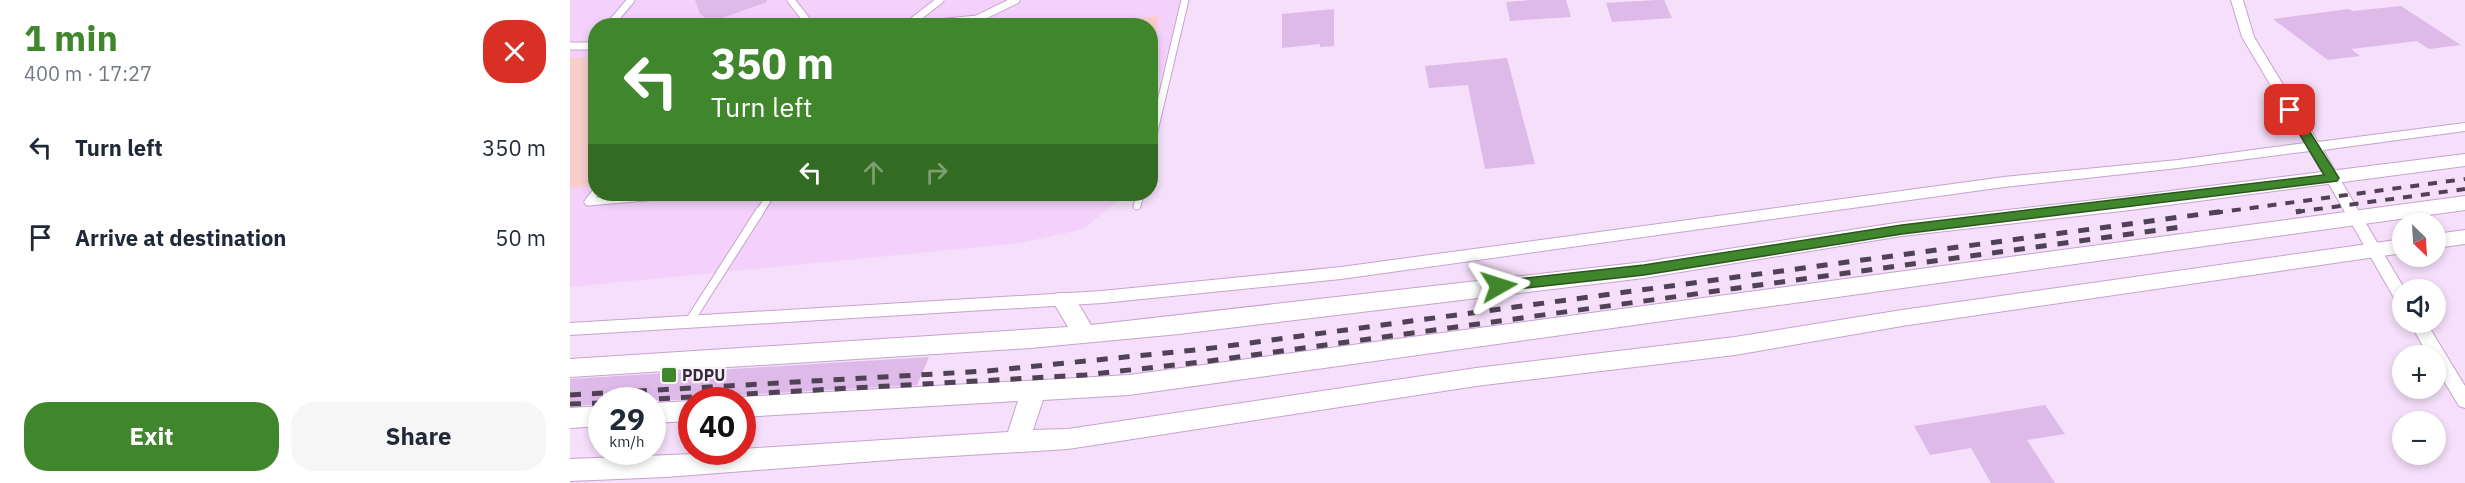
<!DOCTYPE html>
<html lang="en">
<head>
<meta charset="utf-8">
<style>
	:root { --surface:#fff; --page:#f6f6f7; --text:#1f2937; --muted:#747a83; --accent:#40862c }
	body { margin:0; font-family:"IBM Plex Sans",sans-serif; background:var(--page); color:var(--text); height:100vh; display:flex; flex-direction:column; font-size:22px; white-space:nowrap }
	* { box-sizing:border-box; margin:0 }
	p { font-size:20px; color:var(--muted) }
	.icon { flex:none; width:33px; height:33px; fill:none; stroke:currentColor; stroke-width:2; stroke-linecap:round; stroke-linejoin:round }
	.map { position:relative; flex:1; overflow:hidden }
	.sheet { display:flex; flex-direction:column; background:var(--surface); width:570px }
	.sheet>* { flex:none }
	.guide { position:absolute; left:18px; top:18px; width:570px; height:183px; border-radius:24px; box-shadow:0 3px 9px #0003; background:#40862c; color:#fff; overflow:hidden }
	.needle { width:39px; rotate:155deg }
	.controls { position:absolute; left:1822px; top:213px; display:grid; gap:12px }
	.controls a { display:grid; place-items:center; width:54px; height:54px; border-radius:50%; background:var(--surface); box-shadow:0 3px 9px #0003; font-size:30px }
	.speed { position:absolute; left:18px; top:387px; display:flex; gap:12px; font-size:30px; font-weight:700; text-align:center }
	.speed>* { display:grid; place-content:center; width:78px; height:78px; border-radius:50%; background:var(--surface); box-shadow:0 3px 9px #0003; line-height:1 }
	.speed small { font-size:15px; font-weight:400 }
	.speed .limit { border:9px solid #d22; background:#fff; color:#111 }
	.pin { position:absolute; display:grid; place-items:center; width:51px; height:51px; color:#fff; margin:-26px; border-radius:12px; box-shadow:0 3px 9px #0006 }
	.me { position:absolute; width:66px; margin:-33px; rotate:84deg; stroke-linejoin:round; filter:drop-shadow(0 0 4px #0008) }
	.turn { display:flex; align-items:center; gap:21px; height:126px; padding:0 24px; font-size:27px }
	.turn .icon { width:78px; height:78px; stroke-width:2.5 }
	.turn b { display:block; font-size:42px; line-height:51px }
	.lanes { display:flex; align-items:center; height:57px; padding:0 24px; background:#0003; justify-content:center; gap:30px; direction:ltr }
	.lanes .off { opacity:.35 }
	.round { display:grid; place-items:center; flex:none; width:63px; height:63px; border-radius:24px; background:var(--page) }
	.head { display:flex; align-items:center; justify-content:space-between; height:102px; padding:0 24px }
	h1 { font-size:36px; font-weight:700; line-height:45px; color:var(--accent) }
	.button { display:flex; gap:12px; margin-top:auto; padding:12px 24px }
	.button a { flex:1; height:69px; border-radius:24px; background:var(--accent); color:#fff; font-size:24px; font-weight:700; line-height:69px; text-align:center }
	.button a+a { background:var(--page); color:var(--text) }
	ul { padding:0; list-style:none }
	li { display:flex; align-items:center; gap:18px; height:90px; padding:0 24px }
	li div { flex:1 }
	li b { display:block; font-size:22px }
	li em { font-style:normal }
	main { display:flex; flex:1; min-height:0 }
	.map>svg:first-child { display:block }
</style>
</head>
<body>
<main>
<section class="sheet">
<div class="head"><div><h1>1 min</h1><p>400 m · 17:27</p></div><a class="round" style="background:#d93025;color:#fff"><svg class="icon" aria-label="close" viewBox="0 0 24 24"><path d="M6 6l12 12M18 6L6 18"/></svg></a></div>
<ul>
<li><svg class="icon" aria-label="left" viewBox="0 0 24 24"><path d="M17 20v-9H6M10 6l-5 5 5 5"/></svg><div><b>Turn left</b></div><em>350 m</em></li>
<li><svg class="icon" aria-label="arrive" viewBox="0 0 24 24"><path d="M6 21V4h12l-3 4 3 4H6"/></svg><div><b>Arrive at destination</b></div><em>50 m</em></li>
</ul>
<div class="button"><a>Exit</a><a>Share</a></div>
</section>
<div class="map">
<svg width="1895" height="483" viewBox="0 0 1895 483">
	<rect width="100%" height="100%" fill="#f5dffa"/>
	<path fill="#f3d1fb" d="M0,0H616L581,104L580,26H26V194H551L548,201L513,229L451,243L0,287Z"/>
	<path fill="#f8cecd" d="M589,16L581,64L580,26L477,25Z
		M25,57V176L17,187L0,188V58Z"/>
	<path fill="#debae8" d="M125,0H197V2L141,22L130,14Z
		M962,0H996L1001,17L940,21L936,2Z
		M1087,0H1094L1102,18L1042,22L1036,3Z
		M1831,6L1891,45L1859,49L1847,41L1781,49L1790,56L1758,60L1703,19L1779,9L1783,11Z
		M764,9V46L750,47V44L712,48V14Z
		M937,58L965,164L915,169L898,85L859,88L855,66Z
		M359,357L347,385L172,395L161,400H32V404L0,406V379Z
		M1475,405L1495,434L1457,440L1485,483H1421L1401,448L1360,455L1344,426Z"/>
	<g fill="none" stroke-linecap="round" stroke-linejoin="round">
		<defs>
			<path id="lane-far1" d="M221,0L241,26
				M407,19L446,0
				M338,25L370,0
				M39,26L61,0
				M338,26L407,19L427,26
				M0,46H26
				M580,148L615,0
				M26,192L18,202L110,194
				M567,206L570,194
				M189,213L201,194"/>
			<path id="lane" d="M119,322L190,211"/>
			<path id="street" d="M1661,0H1673L1684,37L1748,142L1895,123V131L1753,150L1835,290H1833V305L1827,303L1740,151L1608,168L1434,187L771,279L532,303L0,335V323L532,291L771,267L1434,177L1608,160L1735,143L1672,37Z
				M1839,322H1856L1895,386V408L1889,406L1866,368V356H1859Z"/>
			<path id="secondary" d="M1895,154V166L1560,210L1332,236L1074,278L609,334L460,348L0,377V359L498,327L482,300L485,294C504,288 512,311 521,325L1074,262L1332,222L1560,196Z
				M1895,196V210L559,395L473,400L463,430L498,429L906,368L1165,337L1332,310L1833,239V253L1332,326L1165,355L906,386L498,449L332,459L96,477L0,481V459L172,452V449L438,432L448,401L172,417V400H163L172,397L559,375Z
				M1895,230V244L1866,248V234Z
				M122,401V421L82,423V403Z
				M32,406V426L0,428V408Z"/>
		</defs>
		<use href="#lane-far1" stroke="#c6a3cf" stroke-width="9"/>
		<use href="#lane" stroke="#c6a3cf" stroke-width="10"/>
		<use href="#street" stroke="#c6a3cf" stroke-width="2"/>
		<use href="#secondary" stroke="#c6a3cf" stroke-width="2"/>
		<use href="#lane-far1" stroke="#fff" stroke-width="7"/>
		<use href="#lane" stroke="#fff" stroke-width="8"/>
		<use href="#street" fill="#fff" fill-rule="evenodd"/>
		<use href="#secondary" fill="#fff" fill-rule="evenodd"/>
		<path stroke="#504255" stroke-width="4" stroke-dasharray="9 9" stroke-linecap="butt" d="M1726,212L1895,189
			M1644,213L1895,179"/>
		<path stroke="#504255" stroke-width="5" stroke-dasharray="11 11" stroke-linecap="butt" d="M1726,212L1731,211
			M0,395L417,371L635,349L1655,211
			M67,400L515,375L632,362L1618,226
			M0,404L32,403"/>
	</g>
	<path fill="#40862c" stroke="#2a571d" stroke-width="1.5" d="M1720,106L1726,110L1769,178L1767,181L1332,234L1074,275L929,291L922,286L929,281L1074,265L1332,225L1754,175L1715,110Z"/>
	<rect fill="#40862c" stroke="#f9f2fb" stroke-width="2" x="91" y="367" width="16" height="16" rx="3"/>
	<g text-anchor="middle" stroke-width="4.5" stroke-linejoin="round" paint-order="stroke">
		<g font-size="16" font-weight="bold" fill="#352839" stroke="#f9f2fb" text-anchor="start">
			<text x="112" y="381">PDPU</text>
		</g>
	</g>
</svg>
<div class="controls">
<a><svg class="needle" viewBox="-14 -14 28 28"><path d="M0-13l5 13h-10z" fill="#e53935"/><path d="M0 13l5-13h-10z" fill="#747a83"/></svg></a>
<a><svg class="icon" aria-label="sound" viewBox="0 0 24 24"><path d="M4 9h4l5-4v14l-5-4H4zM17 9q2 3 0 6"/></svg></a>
<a>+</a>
<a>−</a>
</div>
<div class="speed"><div>29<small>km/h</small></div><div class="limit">40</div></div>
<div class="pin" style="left:1720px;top:110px;background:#d93025"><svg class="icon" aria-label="arrive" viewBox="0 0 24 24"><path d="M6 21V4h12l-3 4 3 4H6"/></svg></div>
<svg class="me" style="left:929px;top:286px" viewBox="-20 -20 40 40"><path d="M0-17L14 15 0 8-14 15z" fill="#40862c" stroke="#fff" stroke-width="4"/></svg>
<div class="guide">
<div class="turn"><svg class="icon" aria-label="left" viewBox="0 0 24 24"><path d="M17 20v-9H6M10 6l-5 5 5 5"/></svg><div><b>350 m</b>Turn left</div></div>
<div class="lanes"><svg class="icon" aria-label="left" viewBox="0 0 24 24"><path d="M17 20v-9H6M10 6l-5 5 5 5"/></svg><svg class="icon off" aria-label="ahead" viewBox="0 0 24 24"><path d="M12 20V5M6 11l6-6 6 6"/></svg><svg class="icon off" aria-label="right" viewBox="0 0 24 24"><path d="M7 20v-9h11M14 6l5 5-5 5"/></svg></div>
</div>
</div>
</main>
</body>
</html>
